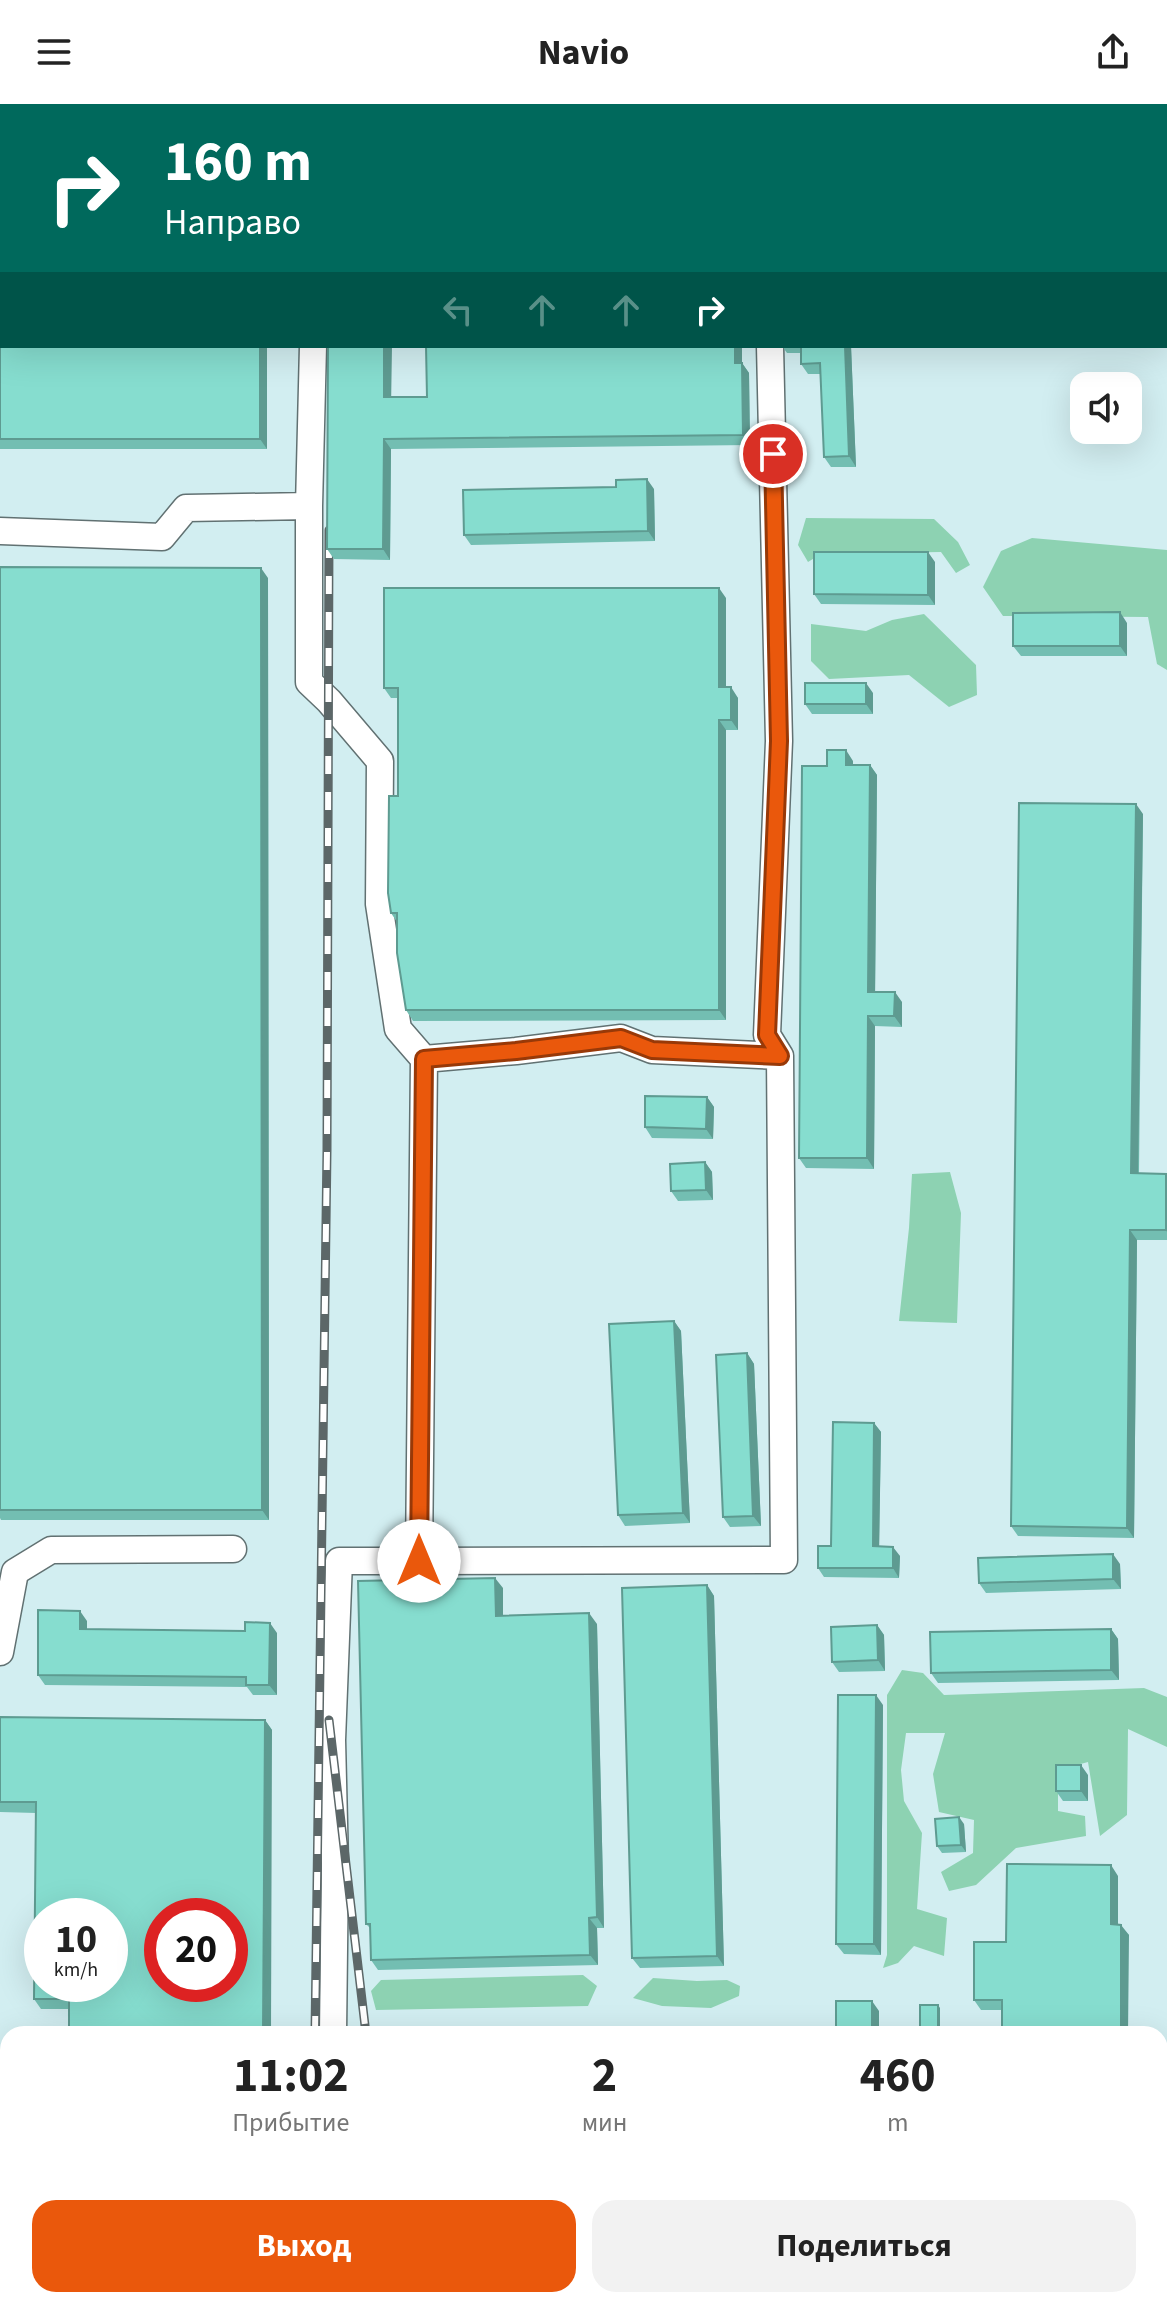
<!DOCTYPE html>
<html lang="ru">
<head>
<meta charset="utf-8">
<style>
	:root { --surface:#fff; --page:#f2f2f2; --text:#222; --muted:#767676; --accent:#ea580c }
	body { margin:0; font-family:"Source Sans 3",sans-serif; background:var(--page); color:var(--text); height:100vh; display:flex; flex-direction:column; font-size:30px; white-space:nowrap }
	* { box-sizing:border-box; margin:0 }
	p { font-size:26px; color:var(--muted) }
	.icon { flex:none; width:44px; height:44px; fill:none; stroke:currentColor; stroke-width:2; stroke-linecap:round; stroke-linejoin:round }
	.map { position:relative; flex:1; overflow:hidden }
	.drawer { position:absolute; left:0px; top:1922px; width:1168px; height:282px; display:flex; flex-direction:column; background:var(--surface); border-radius:24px 24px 0 0; box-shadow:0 8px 32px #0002 }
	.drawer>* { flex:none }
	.top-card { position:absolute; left:0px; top:0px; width:1168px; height:244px; box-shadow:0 8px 32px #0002; background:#00695c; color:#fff; overflow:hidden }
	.buttons { position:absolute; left:1070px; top:268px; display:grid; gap:16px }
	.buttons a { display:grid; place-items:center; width:72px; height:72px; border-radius:16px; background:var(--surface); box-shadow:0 8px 32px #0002; font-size:40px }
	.speed { position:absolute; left:24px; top:1794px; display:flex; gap:16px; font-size:40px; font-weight:700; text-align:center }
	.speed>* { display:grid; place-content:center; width:104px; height:104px; border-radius:50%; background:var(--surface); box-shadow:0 8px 32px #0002; line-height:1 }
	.speed small { font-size:20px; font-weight:400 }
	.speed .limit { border:12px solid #d22; background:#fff; color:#111 }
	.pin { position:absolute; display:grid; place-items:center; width:68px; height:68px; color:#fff; margin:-34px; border:4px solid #fff; border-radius:50%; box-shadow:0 2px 8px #0007 }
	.me { position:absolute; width:88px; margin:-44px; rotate:0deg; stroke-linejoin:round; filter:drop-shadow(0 0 6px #0008) }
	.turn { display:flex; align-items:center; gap:28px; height:168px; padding:0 32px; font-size:36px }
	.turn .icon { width:104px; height:104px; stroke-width:2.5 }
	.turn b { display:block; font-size:56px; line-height:68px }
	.lanes { display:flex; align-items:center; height:76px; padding:0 32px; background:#0003; justify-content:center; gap:40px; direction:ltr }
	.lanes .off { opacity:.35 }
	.eta { display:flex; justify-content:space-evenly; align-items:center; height:136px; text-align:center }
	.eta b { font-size:48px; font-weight:700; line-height:56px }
	.primary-button { display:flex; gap:16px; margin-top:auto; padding:16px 32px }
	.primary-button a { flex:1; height:92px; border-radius:24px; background:var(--accent); color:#fff; font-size:32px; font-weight:700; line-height:92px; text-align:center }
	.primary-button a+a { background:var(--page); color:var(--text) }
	header { display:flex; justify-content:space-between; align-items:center; height:104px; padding:0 32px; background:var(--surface); font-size:36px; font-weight:700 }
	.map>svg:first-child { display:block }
</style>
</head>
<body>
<header><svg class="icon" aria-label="menu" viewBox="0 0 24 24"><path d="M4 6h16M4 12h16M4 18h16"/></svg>Navio<svg class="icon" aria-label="share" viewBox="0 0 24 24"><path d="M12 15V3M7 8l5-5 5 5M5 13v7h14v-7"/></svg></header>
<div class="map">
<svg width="1167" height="2203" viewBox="0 0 1167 2203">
	<rect width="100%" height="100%" fill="#e5f8f9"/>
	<path fill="#d2eef1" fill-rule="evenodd" d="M0,0H1167V2203H0ZM2,2H1166V242H2ZM1084,282H1128V326H1084ZM42,1812H110V1880H42ZM162,1812H230V1880H162ZM8,1930H1160V2196H8Z"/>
	<path fill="#8dd2b2" d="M806,414L934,415L958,438L970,461L956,469L941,448L821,450L808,458L798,441Z
		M1032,434L1167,446V566L1157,560L1148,513L1003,512L983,483L1001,447Z
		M924,510L976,561L977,591L949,603L909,571L829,575L811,557V520L866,527L892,516Z
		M950,1068L961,1109L957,1219L899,1217L909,1124L912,1070Z
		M902,1566L923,1569L944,1591L1144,1584L1167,1593V1643L1128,1625L1127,1711L1100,1732L1088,1658L1058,1666V1707L1085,1712L1086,1732L1016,1744L976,1781L949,1787L941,1768L973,1749L974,1716L939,1708L933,1670L945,1629H906L901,1666L904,1697L922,1729L917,1805L947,1814L944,1852L914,1842L898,1859L883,1864L887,1851V1591Z
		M583,1871L597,1882L588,1902L376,1906L371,1887L381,1876Z
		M653,1874L697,1877L727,1876L740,1882L739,1892L711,1904L662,1902L633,1894Z
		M1160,2067H1167V2126L1160,2123Z"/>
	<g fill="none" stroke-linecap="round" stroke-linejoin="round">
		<defs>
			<path id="minor" d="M765,0V2
				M319,2V0
				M770,242L779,637L767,931L780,952
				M309,402L313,242
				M0,427L162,433L186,404L309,402V578L329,597L380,657L379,800L398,925L424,955L419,1457H339L332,1636L335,1760L333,1930
				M419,1457L784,1456L780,952L652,946L621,934L516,947L424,955
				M0,1548L15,1468L51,1446L233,1445
				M334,2196V2203"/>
		</defs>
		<use href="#minor" stroke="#617172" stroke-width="29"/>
		<use href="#minor" stroke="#fff" stroke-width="26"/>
		<defs>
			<path id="rail" d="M329,1616L366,1930
				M315,1930L327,1046L329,426
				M316,2196V2203
				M292,2203L294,2196
				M366,2203V2196"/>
		</defs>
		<use href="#rail" stroke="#5c6768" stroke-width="9"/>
		<use href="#rail" stroke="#fff" stroke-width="6" stroke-dasharray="18" stroke-linecap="butt"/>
	</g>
	<path fill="#73beb2" d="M0,144L2,242H267V345H0Z
		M782,242H851L856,363H831L824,353L821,270H808L801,260V249H787Z
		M742,259L749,269L750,341L391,345L390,456L334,455L327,445L391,293H427Z
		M616,383L654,385L655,437L471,441L464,431Z
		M935,458V501L821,500L814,490Z
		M0,463L268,474L269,1416H1L0,1414Z
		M726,494V583L738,594V626H726V916L413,917L406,906L397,818L391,809L398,692V594H391L384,584Z
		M1127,519V552H1021L1013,542Z
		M873,589V610H812L805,600Z
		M853,657V661H870L877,671L875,888L902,898V923L875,922L874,1065L806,1064L799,1054L827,662Z
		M1143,710L1139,1069L1167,1071V1136H1137L1134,1434L1018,1432L1011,1422Z
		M707,993L714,1003L713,1035L652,1034L645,1023Z
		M705,1058L712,1068L713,1096L678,1097L671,1087Z
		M674,1217L681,1227L690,1419L625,1422L618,1411Z
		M747,1249L754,1260L761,1422L730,1423L723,1413Z
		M874,1319L881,1328L879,1442L900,1452L899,1474L824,1473L818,1464L831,1442Z
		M1120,1460L1121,1485L986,1489L979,1479Z
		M707,1481L714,1492L724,1862L640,1864L632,1854Z
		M503,1484V1511L597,1520L604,1824H597L598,1861L378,1866L371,1856L370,1824L366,1820Z
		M87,1517V1525L277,1529V1591H253L247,1583L45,1581L38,1571Z
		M877,1521L884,1531L885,1567L839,1568L832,1558Z
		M1111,1525L1118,1535L1119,1576L938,1579L931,1569Z
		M883,1601L881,1851L844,1850L836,1840Z
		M0,1613L265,1616L272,1626L69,1905H41L34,1895L36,1709L0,1708Z
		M1088,1671V1697H1063L1056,1687Z
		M964,1720L966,1748L942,1749L937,1742Z
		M1118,1772V1821L1129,1831L1002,1906H981L974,1896L1006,1838Z
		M940,1904V1928H922L920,1924Z"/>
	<path fill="#5e9b91" d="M260,242H267V345L260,335Z
		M384,242H392L391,304L384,293Z
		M735,242H742V269L735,259Z
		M845,242H851L856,363L849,352Z
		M742,259L749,269L750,341L743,331Z
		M384,335L391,345L390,456L383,445Z
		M647,375L654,385L655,437L648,427Z
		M928,448L935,458V501L928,491Z
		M261,464L268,474L269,1416L262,1406Z
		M719,484L726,494V594L719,583Z
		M1120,508L1127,519V552L1120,542Z
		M866,579L873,589V610L866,600Z
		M731,583L738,594V626L731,616Z
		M719,616L726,626V916L719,906Z
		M846,646L853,657V671L846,661Z
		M870,661L877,671L875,898L868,888Z
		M1136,700L1143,710L1138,1079L1131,1069Z
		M895,888L902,898V923L894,912Z
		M868,912L875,922L874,1065L867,1054Z
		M707,993L714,1003L713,1035L706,1025Z
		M705,1058L712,1068L713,1096L706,1086Z
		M1166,1070L1167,1071V1128L1166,1126Z
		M1130,1126L1137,1136L1134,1434L1127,1424Z
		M674,1217L681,1227L690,1419L683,1409Z
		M747,1249L754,1260L761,1422L753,1412Z
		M874,1319L881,1328L879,1452L873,1442Z
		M893,1443L900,1452L899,1474L893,1464Z
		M1113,1450L1120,1460L1121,1485L1113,1475Z
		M495,1474L503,1484V1522L496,1512Z
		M707,1481L714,1492L724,1862L717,1852Z
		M80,1507L87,1517V1535L80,1525Z
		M589,1509L597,1520L604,1824L597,1813Z
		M270,1519L277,1529V1591L269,1581Z
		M877,1521L884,1531L885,1567L878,1556Z
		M1111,1525L1118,1535L1119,1576L1111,1566Z
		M876,1591L883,1601L881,1851L874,1840Z
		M265,1616L272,1626L271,1930H263Z
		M1081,1661L1088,1671V1697L1081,1687Z
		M959,1713L964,1720L966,1748L961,1741Z
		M1111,1761L1118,1772V1831L1111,1820Z
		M589,1814L597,1824L598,1861L590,1851Z
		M1121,1821L1129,1831L1128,1930H1121Z
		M872,1897L879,1907V1930H872Z
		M938,1901L940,1904V1928L938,1924Z
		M262,2196H269V2203H262Z
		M586,2196H593V2203H586Z
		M726,2196H733V2203H726Z
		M878,2196H885V2203H878Z
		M1119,2196H1126V2203H1119Z"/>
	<path fill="#86ddcf" stroke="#5e9b91" stroke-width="2" fill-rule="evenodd" d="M424,0H711V2H424Z
		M0,144H2V242H260V335H0Z
		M328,242H384V293H427L426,242H735V259H742L743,331L384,335L383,445H327Z
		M801,242H845L849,352L824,353L820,259L801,260Z
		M647,375L648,427L464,431L463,386L616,383V376Z
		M814,448H928V491L814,490Z
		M0,463L261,464L262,1406H0Z
		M384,484H719V583H731V616H719V906H406L397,849V809H391L388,789L389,692H398V584H384Z
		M1120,508V542H1013V509Z
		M805,579H866V600H805Z
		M827,646H846V661H870L868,888H895L894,912H868L867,1054H799L802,662H827Z
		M1019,699L1136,700L1131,1069L1166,1070V1126H1130L1127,1424L1011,1422Z
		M645,992L707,993L706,1025L645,1023Z
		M705,1058L706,1086L671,1087L670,1060Z
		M674,1217L683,1409L618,1411L609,1220Z
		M747,1249L753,1412L723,1413L716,1251Z
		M833,1318L874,1319L873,1442L893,1443V1464H818V1442H831Z
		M1113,1450V1475L979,1479L978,1454Z
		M495,1474L496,1512L589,1509L597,1813L589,1814L590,1851L371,1856L370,1820H366L358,1477Z
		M707,1481L717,1852L632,1854L622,1484Z
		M38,1506L80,1507V1525L245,1527V1518L270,1519L269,1581H246V1573L38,1571Z
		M877,1521L878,1556L832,1558L831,1523Z
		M1111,1525V1566L931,1569L930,1528Z
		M838,1591H876L874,1840H836Z
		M0,1613L265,1616L263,1930H69V1895H34L36,1698H0ZM42,1812H110V1880H42ZM162,1812H230V1880H162Z
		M1056,1661H1081V1687H1056Z
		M959,1713L961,1741L937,1742L935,1715Z
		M1007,1760L1111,1761V1820L1121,1821V1930H1002V1896H974V1838H1006Z
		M836,1897H872V1930H836Z
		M920,1901H938V1924H920Z
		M722,1928V1930H671V1929Z
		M67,2196H262V2203H76L67,2202Z
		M368,2196H586V2203H368Z
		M676,2196H726V2203H676Z
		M838,2196H878V2203H838Z
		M1000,2196H1119V2203H1000Z"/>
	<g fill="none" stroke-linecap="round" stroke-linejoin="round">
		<defs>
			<path id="route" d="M419,1457L424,955L516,947L621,934L652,946L780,952L767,931L779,637L773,350"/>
		</defs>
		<use href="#route" stroke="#983908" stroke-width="20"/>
		<use href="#route" stroke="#ea580c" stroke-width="14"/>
	</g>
</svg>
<div class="buttons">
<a><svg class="icon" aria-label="sound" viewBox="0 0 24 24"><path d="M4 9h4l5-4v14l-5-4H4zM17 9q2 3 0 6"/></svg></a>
</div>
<div class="speed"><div>10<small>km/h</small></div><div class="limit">20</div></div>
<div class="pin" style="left:773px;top:350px;background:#d93025"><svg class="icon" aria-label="arrive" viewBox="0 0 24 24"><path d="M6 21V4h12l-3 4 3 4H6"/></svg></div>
<svg class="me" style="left:419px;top:1457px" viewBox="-20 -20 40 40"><circle r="19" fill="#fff"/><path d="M0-13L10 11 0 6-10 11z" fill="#ea580c"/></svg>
<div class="top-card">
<div class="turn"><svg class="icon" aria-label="right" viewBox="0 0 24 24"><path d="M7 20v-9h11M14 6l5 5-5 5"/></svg><div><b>160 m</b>Направо</div></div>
<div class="lanes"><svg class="icon off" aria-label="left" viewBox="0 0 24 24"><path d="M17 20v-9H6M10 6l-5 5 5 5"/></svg><svg class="icon off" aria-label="ahead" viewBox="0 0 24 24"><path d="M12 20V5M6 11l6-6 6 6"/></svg><svg class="icon off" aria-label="ahead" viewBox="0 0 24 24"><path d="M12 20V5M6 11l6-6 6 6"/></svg><svg class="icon" aria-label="right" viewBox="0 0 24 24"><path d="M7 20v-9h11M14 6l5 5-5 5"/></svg></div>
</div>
<section class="drawer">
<div class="eta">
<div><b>11:02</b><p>Прибытие</p></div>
<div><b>2</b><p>мин</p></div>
<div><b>460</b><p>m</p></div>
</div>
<div class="primary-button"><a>Выход</a><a>Поделиться</a></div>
</section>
</div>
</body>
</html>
